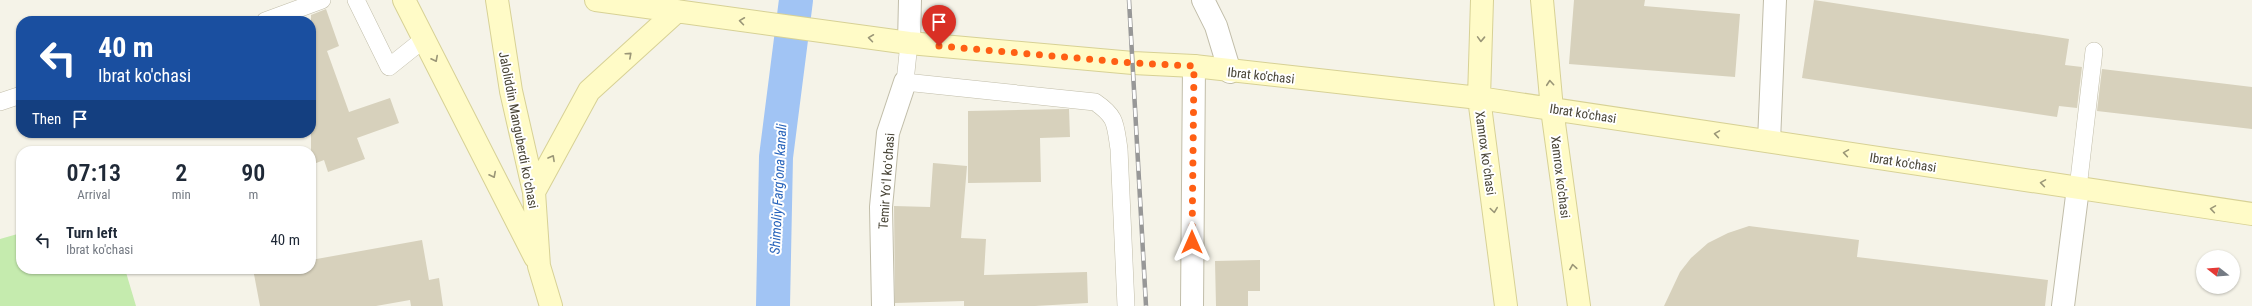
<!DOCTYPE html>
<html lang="en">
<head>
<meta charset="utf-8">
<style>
	:root { --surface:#fff; --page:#f6f6f7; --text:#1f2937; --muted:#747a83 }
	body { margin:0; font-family:"Roboto Condensed",sans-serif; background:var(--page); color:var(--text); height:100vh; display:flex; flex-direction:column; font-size:15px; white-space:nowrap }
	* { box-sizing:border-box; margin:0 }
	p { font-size:13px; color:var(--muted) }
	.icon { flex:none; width:22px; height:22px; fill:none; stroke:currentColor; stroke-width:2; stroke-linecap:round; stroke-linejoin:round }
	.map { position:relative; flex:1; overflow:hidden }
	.sheet { position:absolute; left:16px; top:146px; width:300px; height:128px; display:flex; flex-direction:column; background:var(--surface); border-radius:16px; box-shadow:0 1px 3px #0004 }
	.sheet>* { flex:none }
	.guide { position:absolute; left:16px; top:16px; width:300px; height:122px; border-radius:16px; box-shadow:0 1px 3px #0004; background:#1a4fa0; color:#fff; overflow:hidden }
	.needle { width:26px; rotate:287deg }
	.controls { position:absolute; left:2196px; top:250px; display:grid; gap:8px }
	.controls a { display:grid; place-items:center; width:44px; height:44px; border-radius:50%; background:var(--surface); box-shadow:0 1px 3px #0004; font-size:20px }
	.pin { position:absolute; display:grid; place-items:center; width:34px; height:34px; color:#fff; margin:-41px -17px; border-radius:50% 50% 50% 0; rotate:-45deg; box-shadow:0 0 4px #0007 }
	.pin .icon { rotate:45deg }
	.me { position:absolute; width:44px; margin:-22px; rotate:0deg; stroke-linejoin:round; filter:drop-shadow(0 0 3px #0008) }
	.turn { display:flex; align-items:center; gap:14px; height:84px; padding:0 16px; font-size:18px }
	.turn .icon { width:52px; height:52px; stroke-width:2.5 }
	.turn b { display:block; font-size:28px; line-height:34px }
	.then { display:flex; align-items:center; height:38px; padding:0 16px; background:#0003; gap:8px; font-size:15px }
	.eta { display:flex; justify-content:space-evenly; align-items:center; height:68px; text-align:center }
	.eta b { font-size:24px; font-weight:600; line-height:28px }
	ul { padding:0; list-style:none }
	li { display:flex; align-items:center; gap:12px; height:52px; padding:0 16px }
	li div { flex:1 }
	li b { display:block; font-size:15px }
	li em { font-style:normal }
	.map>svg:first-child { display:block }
</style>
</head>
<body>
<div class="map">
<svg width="2252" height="306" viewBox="0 0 2252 306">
	<rect width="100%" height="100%" fill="#f5f3e8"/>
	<path fill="#c5ebae" d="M21,233V269H125L136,306H0V239Z"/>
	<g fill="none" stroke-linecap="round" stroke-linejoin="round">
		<path stroke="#a1c4f4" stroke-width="34" d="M773,306L776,157L796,0"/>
	</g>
	<path fill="#d7d1bc" d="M1574,0H1645L1644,6L1740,14L1735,77L1569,64Z
		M1814,0L2069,39L2065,65L2082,67L2077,108L2059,106L2057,117L1802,78Z
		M326,9L339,46L327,51L349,112L390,98L399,123L357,138L365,159L328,172L324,160L311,165V15Z
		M2102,69L2252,87V129L2097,111Z
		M1069,109L1070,137L1040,138L1041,182L968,183V111Z
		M933,163L967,166L961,238L986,239L984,275L1087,272L1088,303L1035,306H964V301L895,303L894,206L930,207Z
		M1749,226L1859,240L1857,257L2048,280L2045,306H1664L1680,272L1691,258L1708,243L1728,233Z
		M422,240L429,280L439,278L443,306H411L410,300L376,306H260L253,269H311V260Z
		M1260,260V291H1248V306H1216L1215,261Z"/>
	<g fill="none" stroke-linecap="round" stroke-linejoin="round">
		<defs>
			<path id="service" d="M356,0L389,67L424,39
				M265,21L322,0
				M909,43L905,82L1095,102C1117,117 1115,124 1119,149L1126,306
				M0,102L21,95
				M2078,188L2094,51"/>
			<path id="minor" d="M1203,0L1216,26L1230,72
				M909,43L910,0
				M1769,141L1775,0
				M1192,306L1194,66
				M2063,306L2078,188"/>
			<path id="tertiary" d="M883,306L881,207L888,133L905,82"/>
			<path id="secondary" d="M404,0L535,257
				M497,0L511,91L534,192L539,266L551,306
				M596,0L909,43L1133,63L1194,66L1479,98L2252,214
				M1482,0L1479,98L1506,306
				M1542,0L1552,109L1579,306
				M534,192L589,91L677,11"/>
		</defs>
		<use href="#service" stroke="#c1bda9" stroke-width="18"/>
		<use href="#minor" stroke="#c1bda9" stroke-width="24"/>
		<use href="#tertiary" stroke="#c1bda9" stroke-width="24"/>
		<use href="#secondary" stroke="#d7d195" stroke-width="24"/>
		<use href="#service" stroke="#fff" stroke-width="17"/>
		<use href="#minor" stroke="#fff" stroke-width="22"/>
		<use href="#tertiary" stroke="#fff" stroke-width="22"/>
		<use href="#secondary" stroke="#fffbc7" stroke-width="22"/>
		<defs>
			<path id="rail" d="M1129,0L1146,306"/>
		</defs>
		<use href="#rail" stroke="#979797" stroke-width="4.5"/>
		<use href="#rail" stroke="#fff" stroke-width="3" stroke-dasharray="9" stroke-linecap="butt"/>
	</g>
	<defs><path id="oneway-chevron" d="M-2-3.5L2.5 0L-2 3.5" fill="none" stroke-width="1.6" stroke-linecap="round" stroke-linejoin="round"/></defs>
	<g stroke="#9a9677">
		<use href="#oneway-chevron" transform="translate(742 21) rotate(-172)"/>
		<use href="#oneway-chevron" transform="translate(871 38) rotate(-172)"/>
		<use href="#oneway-chevron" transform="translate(1481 39) rotate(92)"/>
		<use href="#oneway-chevron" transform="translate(629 55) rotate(-42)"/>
		<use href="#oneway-chevron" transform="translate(435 59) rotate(63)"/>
		<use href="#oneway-chevron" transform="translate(1550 83) rotate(-95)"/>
		<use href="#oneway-chevron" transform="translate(1717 134) rotate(-171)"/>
		<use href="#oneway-chevron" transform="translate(1846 153) rotate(-171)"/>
		<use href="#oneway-chevron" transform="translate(552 158) rotate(-61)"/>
		<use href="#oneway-chevron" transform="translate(493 175) rotate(63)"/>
		<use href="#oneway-chevron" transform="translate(2043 183) rotate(-171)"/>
		<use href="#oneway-chevron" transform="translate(2213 209) rotate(-171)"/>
		<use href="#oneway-chevron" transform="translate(1494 210) rotate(82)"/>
		<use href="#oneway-chevron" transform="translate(1573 267) rotate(-99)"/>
	</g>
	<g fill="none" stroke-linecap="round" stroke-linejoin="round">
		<path stroke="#ff5f14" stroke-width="7" stroke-dasharray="0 12.6" d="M939,46L1133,63L1194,66L1192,242"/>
	</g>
	<g text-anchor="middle" stroke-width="4" stroke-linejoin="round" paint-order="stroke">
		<g font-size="13" fill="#484436" stroke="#fff">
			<text transform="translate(1261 75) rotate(6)" y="5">Ibrat ko'chasi</text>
			<text transform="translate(1583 113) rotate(9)" y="5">Ibrat ko'chasi</text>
			<text transform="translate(519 130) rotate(79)" y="5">Jaloliddin Manguberdi koʻchasi</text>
			<text transform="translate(1486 153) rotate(82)" y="5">Xamrox koʻchasi</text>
			<text transform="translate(1903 162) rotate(9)" y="5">Ibrat ko'chasi</text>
			<text transform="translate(1561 177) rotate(83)" y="5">Xamrox ko'chasi</text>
			<text transform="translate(886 181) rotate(-86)" y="5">Temir Yoʻl koʻchasi</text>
		</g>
		<g font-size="14" font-style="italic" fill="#2864bb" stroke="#fff">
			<text transform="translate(778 189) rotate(-87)" y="5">Shimoliy Fargʻona kanali</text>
		</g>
	</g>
</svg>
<div class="controls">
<a><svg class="needle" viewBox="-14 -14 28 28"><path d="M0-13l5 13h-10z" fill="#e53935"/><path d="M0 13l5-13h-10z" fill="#747a83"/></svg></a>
</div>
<div class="pin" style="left:939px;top:46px;background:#d93025"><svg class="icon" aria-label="arrive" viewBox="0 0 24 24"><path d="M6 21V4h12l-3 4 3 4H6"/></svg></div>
<svg class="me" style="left:1192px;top:242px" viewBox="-20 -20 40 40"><path d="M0-17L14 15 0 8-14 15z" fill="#ff5f14" stroke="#fff" stroke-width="4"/></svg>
<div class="guide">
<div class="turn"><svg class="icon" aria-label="left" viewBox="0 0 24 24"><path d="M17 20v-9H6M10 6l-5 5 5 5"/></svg><div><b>40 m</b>Ibrat ko'chasi</div></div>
<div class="then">Then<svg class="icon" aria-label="arrive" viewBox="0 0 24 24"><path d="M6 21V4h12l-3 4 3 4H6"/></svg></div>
</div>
<section class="sheet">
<div class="eta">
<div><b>07:13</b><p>Arrival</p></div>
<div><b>2</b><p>min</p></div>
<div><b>90</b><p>m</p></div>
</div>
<ul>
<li><svg class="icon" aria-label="left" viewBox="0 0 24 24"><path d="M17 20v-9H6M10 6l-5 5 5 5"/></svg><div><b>Turn left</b><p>Ibrat ko'chasi</p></div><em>40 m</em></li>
</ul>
</section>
</div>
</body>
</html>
